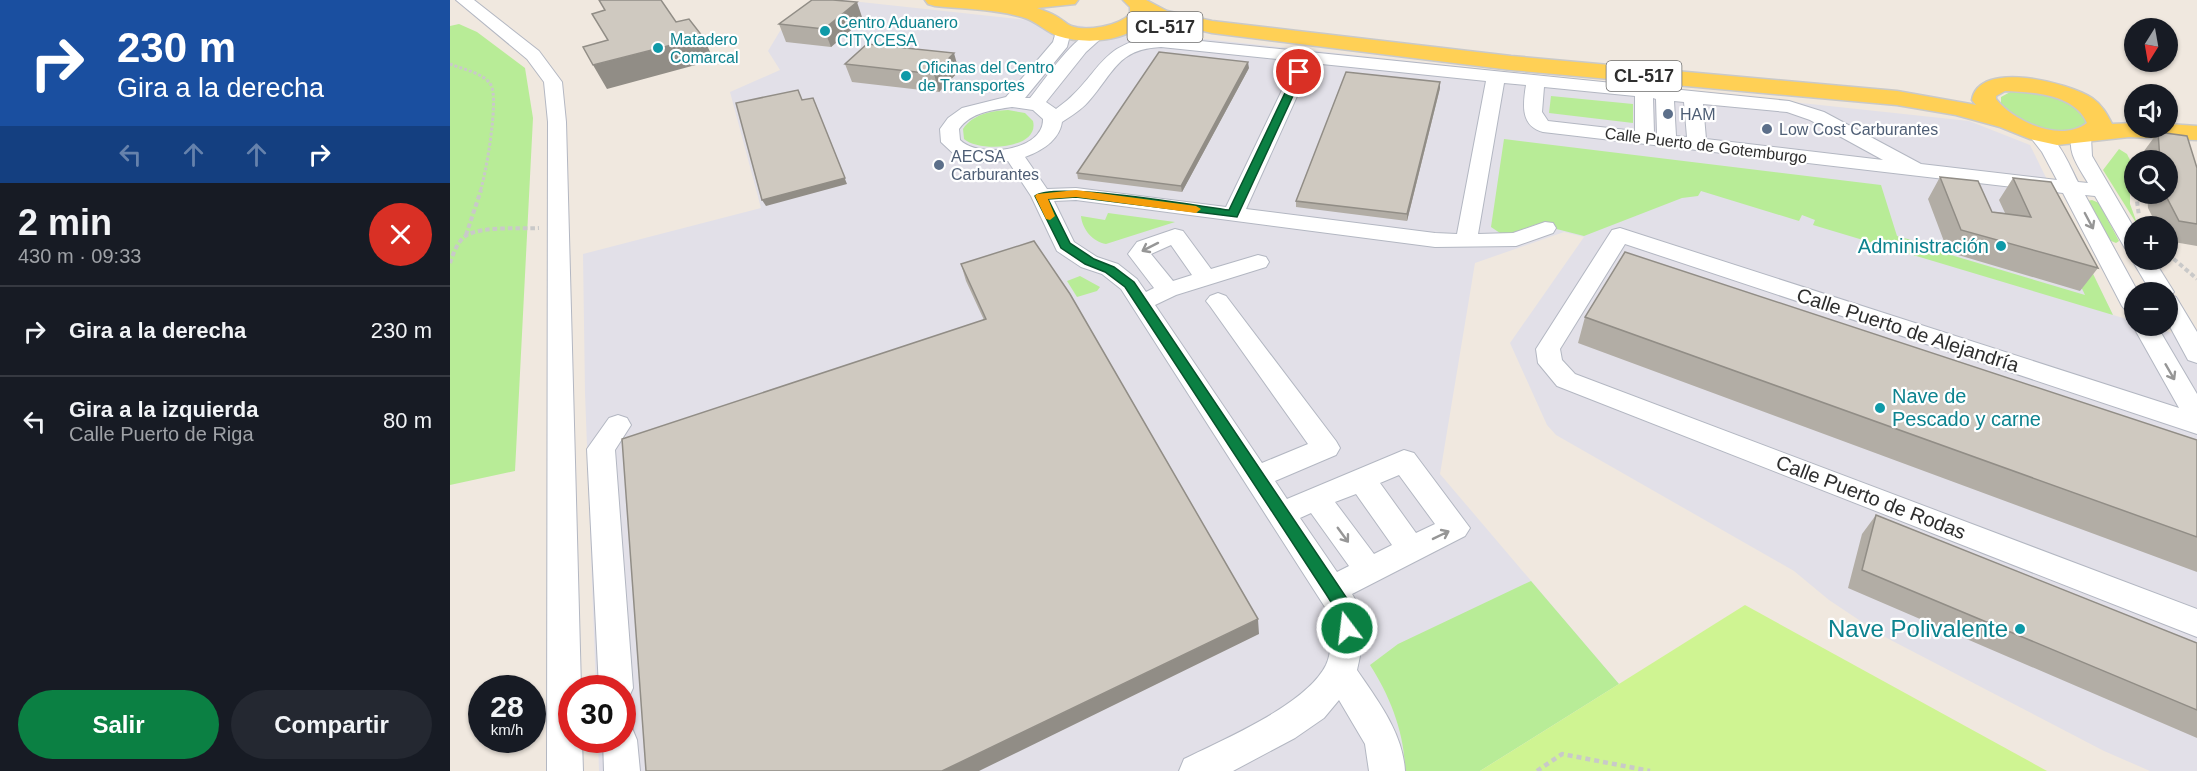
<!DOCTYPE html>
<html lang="es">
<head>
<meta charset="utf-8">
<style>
	:root { --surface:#171b24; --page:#242831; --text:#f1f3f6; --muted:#9ea1a6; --line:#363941; --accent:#0b8043 }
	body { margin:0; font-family:Helvetica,sans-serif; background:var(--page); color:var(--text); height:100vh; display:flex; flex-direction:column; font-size:22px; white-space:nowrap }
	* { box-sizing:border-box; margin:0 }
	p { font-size:20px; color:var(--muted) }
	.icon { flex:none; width:33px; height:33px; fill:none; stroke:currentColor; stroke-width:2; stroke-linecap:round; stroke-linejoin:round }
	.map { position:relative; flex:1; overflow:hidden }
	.drawer { display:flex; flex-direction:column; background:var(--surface); width:450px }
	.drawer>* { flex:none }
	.banner { background:#1a4fa0; color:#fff; overflow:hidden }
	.needle { width:39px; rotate:191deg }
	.fabs { position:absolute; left:1674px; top:18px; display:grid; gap:12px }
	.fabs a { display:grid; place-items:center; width:54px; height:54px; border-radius:50%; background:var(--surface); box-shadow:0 2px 4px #0004; font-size:30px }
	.speed { position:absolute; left:18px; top:675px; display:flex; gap:12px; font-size:30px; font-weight:700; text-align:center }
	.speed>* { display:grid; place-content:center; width:78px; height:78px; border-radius:50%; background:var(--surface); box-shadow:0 2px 4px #0004; line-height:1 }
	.speed small { font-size:15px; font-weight:400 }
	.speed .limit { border:9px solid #d22; background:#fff; color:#111 }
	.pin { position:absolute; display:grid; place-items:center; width:51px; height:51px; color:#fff; margin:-26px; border:3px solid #fff; border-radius:50%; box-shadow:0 2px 6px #0007 }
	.me { position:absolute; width:66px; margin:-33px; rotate:345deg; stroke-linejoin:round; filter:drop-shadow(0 0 4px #0008) }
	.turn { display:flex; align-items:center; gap:21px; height:126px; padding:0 18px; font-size:27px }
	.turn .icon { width:78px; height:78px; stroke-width:2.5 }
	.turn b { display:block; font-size:42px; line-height:51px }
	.lanes { display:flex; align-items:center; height:57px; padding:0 18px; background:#0003; justify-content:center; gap:30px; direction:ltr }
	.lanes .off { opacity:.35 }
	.round { display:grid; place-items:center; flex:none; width:63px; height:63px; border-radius:32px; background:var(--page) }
	.summary { display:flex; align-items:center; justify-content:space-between; height:102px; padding:0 18px }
	h1 { font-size:36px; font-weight:600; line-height:45px }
	.button { display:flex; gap:12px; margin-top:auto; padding:12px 18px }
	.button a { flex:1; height:69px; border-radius:36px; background:var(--accent); color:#fff; font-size:24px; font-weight:600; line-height:69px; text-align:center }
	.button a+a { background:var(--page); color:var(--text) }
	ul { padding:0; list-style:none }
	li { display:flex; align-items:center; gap:18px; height:90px; padding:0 18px; border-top:2px solid var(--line) }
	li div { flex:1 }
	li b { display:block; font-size:22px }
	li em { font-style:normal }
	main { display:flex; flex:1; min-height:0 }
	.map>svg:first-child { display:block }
</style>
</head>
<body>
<main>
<section class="drawer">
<div class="banner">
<div class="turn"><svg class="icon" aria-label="right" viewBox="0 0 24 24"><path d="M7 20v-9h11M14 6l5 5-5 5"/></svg><div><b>230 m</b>Gira a la derecha</div></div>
<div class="lanes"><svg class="icon off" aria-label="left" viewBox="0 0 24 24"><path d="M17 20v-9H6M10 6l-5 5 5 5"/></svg><svg class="icon off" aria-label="ahead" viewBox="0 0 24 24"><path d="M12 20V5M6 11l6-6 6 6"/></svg><svg class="icon off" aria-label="ahead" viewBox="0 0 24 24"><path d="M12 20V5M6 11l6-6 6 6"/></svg><svg class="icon" aria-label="right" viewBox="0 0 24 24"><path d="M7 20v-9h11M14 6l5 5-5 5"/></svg></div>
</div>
<div class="summary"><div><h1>2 min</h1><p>430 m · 09:33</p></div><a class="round" style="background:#d93025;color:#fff"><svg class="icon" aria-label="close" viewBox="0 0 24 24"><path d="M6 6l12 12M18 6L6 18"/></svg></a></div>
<ul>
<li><svg class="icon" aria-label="right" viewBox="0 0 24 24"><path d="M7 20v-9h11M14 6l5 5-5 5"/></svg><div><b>Gira a la derecha</b></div><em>230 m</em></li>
<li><svg class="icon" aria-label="left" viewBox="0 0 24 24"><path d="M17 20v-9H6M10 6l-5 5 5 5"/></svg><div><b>Gira a la izquierda</b><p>Calle Puerto de Riga</p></div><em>80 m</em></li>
</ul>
<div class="button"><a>Salir</a><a>Compartir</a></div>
</section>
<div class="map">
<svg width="1747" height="771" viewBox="0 0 1747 771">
	<rect width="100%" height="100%" fill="#f0e8df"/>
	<path fill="#e2e0e8" d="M371,0H392L1519,121L1580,145L1663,315L1684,321V326H1698L1747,340V771H1700L1654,751L1433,636L1379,600L1344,571L1106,435L1097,425L1060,343L1134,237L1114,232L1025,263L990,474L1169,684L1030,771H149L148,740H172V688H146L135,393L133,254L311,208L280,92L330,70L318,51L330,31Z"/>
	<path fill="#b8ec97" d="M9,24L27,32L75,68L83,118L65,471L0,485V26Z
		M1562,91C1590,91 1614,96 1635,114L1636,124C1609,139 1573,126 1551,106V97Z
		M1101,96L1183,104V123L1099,113Z
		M558,110L575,113L583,121C590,149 530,153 514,139L513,129C523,114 541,111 558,110Z
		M1054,139L1431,185L1447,236L1490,248L1491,252L1635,295L1591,203L1613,212L1663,315L1363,225L1365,220L1352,215L1349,221L1251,191L1248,196L1232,198L1134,236L1087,224L1062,233H1050L1041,227Z
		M1669,149L1677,154L1680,160V204L1688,226L1653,170Z
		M1642,200L1649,203L1669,241L1666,243L1659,240L1637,201Z
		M658,213L725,222L656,244C643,242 632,229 631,216L655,220Z
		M630,276L650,287L647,291L627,297L617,281Z
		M1081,581L1169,684L1030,771H955C955,734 940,696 920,665L948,644Z"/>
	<path fill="#cff492" d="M1295,605L1597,771H1030Z"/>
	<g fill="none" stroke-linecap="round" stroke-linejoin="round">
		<defs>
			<path id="minor" d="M6,0H24L89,51L112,82L116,122L131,688H122V740H132L133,771H97L98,122L94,82L77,59Z
				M613,26L621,31L617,47L575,98H580C596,79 623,35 648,29L656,34L636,52L596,102L606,109C651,78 647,40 711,37L1339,101L1374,112L1471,164L1607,180L1592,152L1578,134L1581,130C1604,124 1619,165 1628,182L1638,183C1630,169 1614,149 1624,133H1638L1641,137L1642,156L1684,228V252L1676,250L1645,196L1635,195L1688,292H1684V314L1676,311L1672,306L1613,193L1093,132C1070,126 1073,104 1076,85L1054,83L1028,234L1063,233L1095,222L1103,223L1106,228L1103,233L1066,246L985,247L626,200L604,201L624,242L647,257L668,264L687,279L696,292L704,288L678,254L687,242L725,229L733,231L761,269L808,255L816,257L819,262L816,267L726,295L705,305L812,463L858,444L760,306L756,301L760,296L768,293L776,296L886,441L890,448L886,455L825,481L837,499L954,450L964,453L1020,528L1015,536L902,594C918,618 913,644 907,670C928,701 953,733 955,771H919L915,744L889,700L874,718L845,738L783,771H729L734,759C774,739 856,705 876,665C883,650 881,631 880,615L671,289L652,274L631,267L607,251L581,196L558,161L531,162L506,156L491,142L490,129L498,118L512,108L556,97L603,42L607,28ZM711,47L846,61L776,207L626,188L597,189L575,157C591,151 609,141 612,122C621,116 631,110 638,102C664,73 667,49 711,47ZM862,63L1036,81L1007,234L985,233L796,209ZM1094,87L1185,96V131L1098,121L1092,112ZM1203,98L1206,99L1207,134L1204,133ZM1224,101L1234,102L1237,137L1226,136ZM1253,104L1337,112L1360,120L1433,160L1256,139ZM562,107L583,110L593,119C594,151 529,159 510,140L509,129C521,112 543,110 562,107ZM721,245L742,275L723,281L701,254ZM949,475L985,524L966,533L930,483ZM906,494L942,545L924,554L885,502ZM861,513L899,566L887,572L850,518Z
				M1170,228L1729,408L1683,326L1684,324V326H1707L1747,394V434L1175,244L1110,349L1112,360L1125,374L1747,609V637L1107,386L1088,363L1086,349L1162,230Z
				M1684,256V260H1704L1724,292L1721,295L1726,297L1747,332V363L1738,360L1718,323V292H1701L1682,260Z
				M168,415L177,418L181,425L165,450L183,688L178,699L172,701V688H149L137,449L159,418Z
				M172,724L182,728L187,740L190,771H154L153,740H172Z"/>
			<path id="major" d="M475,0H628L625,4L587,8C594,11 602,13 609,18C613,20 616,24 621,26C636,32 669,26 680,14V7L673,0H696L717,11L762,21L1061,56L1447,91L1526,105L1522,100C1529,59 1619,83 1642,98C1652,105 1657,114 1662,124L1684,123V128H1718V124L1747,126V140L1679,137L1607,145L1580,139L1550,127L1506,115L1447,105L1061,70L762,33L698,18C679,42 636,45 608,36C597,33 587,21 572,17C544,9 514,9 485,6L478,4ZM1555,91C1582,92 1625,94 1637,123C1611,143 1564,122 1546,99V96Z"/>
		</defs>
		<use href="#minor" stroke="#b3b7c2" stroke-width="2"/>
		<use href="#major" stroke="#c9c9c9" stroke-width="3"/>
		<path stroke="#c9c9c9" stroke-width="3" stroke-dasharray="3 2" stroke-linecap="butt" d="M0,64C12,69 34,73 41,85C49,99 36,175 30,192"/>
		<path stroke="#c9c9c9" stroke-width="4" stroke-dasharray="4.5 3" stroke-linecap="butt" d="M1686,194L1689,216
			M16,235L31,190
			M1718,254L1747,279
			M0,263C3,254 8,240 17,235C34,226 70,229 89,228"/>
		<path stroke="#c9c9c9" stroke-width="4.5" stroke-dasharray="5 4" stroke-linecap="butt" d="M1087,771L1112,754L1200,771"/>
		<use href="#minor" fill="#fff" fill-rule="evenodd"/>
		<use href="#major" fill="#ffd055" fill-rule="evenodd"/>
	</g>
	<path fill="#b2ada5" d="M413,20L381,47L336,42L329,24Z
		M395,64L509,71L489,92L402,82Z
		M799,68L732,192L628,179L627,173Z
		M990,88L957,221L846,207V201Z
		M1708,132L1747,168V246L1718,241V226H1707L1698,208L1697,194H1718V160H1695L1694,151Z
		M1490,177L1542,212L1555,213L1549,200L1563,178L1648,268L1630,291L1498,252L1478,199Z
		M511,264L809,634L534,320L516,281Z
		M1135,317L1747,440V572L1128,343Z
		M1426,515L1747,643V738L1398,588L1412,534Z"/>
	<path fill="#918d86" d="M407,2L413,20L381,47L374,29Z
		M253,37L264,60L157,89L143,65Z
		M504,53L509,71L489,92L484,74Z
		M798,62L799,68L732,192L731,186Z
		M990,82V88L957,221V214Z
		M363,98L397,184L316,206L312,200Z
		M808,619L809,634L529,771H492Z"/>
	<path fill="#cfc9c0" stroke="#918d86" stroke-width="1.5" d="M149,0H211L226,22L239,19L253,37L143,65L133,47L158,40L142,14L155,10Z
		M362,0H383L407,2L374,29L329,24Z
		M417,44L504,53L484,74L395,64Z
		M709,52L798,62L731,186L627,173Z
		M896,72L990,82L957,214L846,201Z
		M348,90L352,100L363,98L395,178L312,200L286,103Z
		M1708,132L1737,136L1747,168V224L1729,221L1715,194H1718V160H1710Z
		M1490,177L1528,181L1542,212L1581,217L1563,178L1601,182L1648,268L1511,230Z
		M584,241L620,294L808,619L492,771H196L172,439L536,319L511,264Z
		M1175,252L1747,440V537L1135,317Z
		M1426,515L1747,643V710L1412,570Z"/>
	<defs><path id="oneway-shaft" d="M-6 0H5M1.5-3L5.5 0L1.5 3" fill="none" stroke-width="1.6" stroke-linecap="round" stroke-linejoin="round" transform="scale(1.5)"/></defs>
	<g stroke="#969696">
		<use href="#oneway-shaft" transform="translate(1639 221) rotate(62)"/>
		<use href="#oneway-shaft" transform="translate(700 247) rotate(153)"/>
		<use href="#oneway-shaft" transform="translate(1720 372) rotate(60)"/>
		<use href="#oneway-shaft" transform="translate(893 535) rotate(54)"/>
		<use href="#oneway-shaft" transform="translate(991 535) rotate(-26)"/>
	</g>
	<path fill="#0b8043" stroke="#07532c" stroke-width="1.5" d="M846,70L854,72L787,217L626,197L598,199L620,243L644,259L664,267L684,282L902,606L905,628L903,634L897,636L891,634L888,613L876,594L675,287L655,272L635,264L611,248L585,196C604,181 747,206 779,210Z"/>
	<path fill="#f59e0b" d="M626,190L746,206L751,209L746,213L626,197L598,199L605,216L600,220L596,219L585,196L587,194Z"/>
	<g fill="#0f9aa8" stroke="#fff" stroke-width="2">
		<circle cx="375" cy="31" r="6"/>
		<circle cx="208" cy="48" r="6"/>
		<circle cx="456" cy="76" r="6"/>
		<circle cx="1551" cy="246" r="6"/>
		<circle cx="1430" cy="408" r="6"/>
		<circle cx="1570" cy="629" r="6"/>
	</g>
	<g fill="#5c6f8a" stroke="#fff" stroke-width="2">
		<circle cx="1218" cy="114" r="6"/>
		<circle cx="1317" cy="129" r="6"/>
		<circle cx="489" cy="165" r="6"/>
	</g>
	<g text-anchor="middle" stroke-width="4.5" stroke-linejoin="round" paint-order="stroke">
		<g font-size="16" fill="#0d838f" stroke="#fff" text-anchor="start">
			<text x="387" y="28">Centro Aduanero<tspan x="387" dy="18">CITYCESA</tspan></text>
			<text x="220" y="45">Matadero<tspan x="220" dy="18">Comarcal</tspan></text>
			<text x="468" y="73">Oficinas del Centro<tspan x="468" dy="18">de Transportes</tspan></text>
		</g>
		<g font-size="16" fill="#4e5e75" stroke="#fff" text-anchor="start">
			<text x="1230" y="120">HAM</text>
			<text x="1329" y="135">Low Cost Carburantes</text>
			<text x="501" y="162">AECSA<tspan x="501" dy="18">Carburantes</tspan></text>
		</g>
		<g font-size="16" fill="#2e2e2e" stroke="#fff">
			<text transform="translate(1256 145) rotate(7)" y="6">Calle Puerto de Gotemburgo</text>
		</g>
		<g fill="#fff" stroke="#6d6d6d" stroke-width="1.5">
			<rect x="677.5" y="12" width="75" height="30" rx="4.5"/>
			<rect x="1156.5" y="61" width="75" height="30" rx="4.5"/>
		</g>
		<g font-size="18" font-weight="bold" fill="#2e2e2e">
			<text x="715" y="33">CL-517</text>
			<text x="1194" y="82">CL-517</text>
		</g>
		<g font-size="20" fill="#0d838f" stroke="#fff" text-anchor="end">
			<text x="1539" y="253">Administración</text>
			<text x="1442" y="403" text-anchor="start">Nave de<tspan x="1442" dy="23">Pescado y carne</tspan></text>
		</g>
		<g font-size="20" fill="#2e2e2e" stroke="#fff">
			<text transform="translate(1458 330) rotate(18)" y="7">Calle Puerto de Alejandría</text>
			<text transform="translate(1421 497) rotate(21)" y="7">Calle Puerto de Rodas</text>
		</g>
		<g font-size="24" fill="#0d838f" stroke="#fff" text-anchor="end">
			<text x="1558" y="637">Nave Polivalente</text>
		</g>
	</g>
</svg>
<div class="fabs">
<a><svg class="needle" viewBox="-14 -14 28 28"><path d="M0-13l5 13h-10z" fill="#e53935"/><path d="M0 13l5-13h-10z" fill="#9ea1a6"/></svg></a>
<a><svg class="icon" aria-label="sound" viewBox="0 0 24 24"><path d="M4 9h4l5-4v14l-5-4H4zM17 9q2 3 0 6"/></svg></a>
<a><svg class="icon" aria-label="search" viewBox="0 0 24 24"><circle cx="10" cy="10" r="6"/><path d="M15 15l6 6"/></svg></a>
<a>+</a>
<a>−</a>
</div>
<div class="speed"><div>28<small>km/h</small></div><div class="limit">30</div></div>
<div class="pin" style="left:849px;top:72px;background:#d93025"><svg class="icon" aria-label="arrive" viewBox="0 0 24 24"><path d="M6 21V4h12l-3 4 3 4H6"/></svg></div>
<svg class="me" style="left:897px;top:628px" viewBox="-20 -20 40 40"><circle r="17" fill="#0b8043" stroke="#fff" stroke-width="3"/><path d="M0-11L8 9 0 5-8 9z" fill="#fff"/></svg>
</div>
</main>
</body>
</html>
